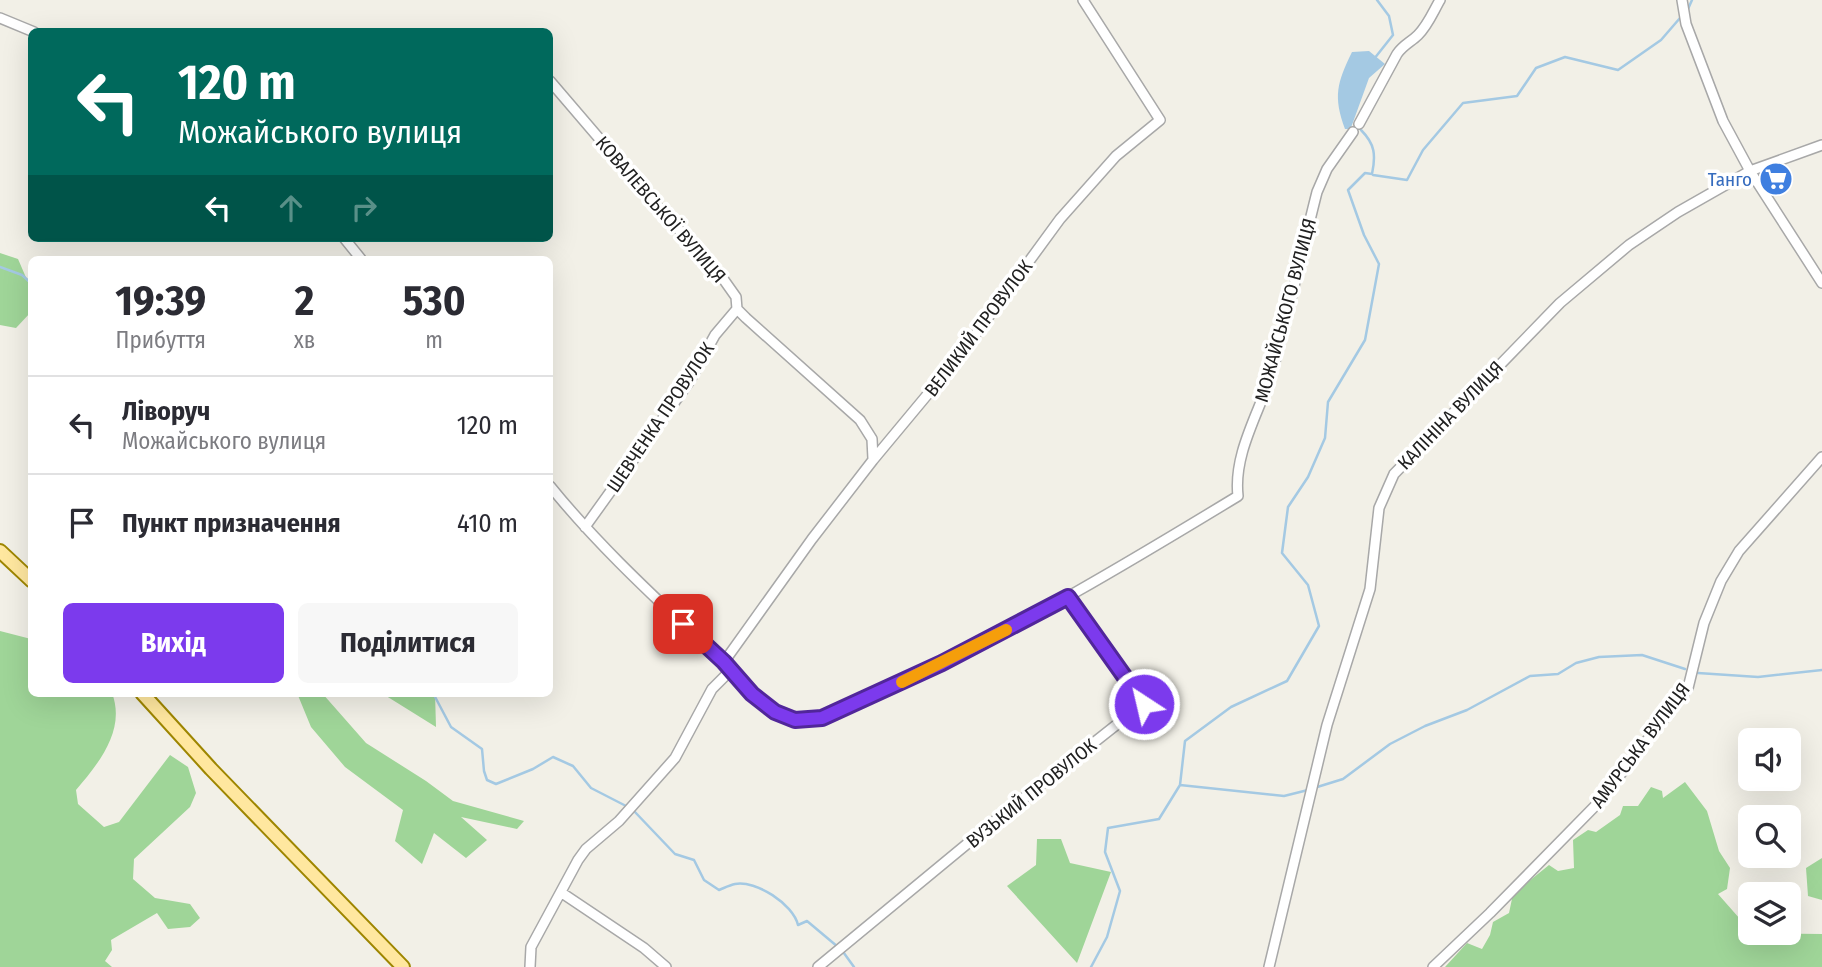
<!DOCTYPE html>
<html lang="uk">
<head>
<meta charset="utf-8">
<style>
	:root { --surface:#fff; --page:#f7f7f7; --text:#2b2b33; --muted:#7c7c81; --line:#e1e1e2; --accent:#7c3aed }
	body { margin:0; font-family:"Fira Sans Condensed",sans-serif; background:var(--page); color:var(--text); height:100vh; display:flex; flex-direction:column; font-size:26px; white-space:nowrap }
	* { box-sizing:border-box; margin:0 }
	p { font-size:23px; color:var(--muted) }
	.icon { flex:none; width:38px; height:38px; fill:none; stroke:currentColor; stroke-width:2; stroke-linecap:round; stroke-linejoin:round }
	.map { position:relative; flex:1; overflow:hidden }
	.panel { position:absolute; left:28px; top:256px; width:525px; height:441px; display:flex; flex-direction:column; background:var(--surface); border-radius:10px; box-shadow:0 7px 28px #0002 }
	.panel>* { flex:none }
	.banner { position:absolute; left:28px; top:28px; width:525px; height:214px; border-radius:10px; box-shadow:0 7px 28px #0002; background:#00695c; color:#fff; overflow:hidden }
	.tools { position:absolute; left:1738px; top:728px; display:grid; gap:14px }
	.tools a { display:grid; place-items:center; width:63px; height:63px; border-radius:10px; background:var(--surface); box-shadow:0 7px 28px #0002; font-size:35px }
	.pin { position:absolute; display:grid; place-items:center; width:60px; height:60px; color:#fff; margin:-30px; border-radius:14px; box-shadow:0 4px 10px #0006 }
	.me { position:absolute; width:77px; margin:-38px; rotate:325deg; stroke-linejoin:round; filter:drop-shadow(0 0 5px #0008) }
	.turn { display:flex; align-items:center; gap:24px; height:147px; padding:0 35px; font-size:32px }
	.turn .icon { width:91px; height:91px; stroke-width:2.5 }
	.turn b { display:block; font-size:49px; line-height:60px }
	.lanes { display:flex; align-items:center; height:66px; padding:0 35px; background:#0003; justify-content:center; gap:35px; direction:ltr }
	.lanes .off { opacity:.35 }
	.eta { display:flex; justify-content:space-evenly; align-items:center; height:119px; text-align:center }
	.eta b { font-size:42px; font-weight:700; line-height:49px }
	.button { display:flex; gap:14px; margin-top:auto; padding:14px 35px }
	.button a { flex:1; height:80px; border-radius:10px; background:var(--accent); color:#fff; font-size:28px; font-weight:700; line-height:80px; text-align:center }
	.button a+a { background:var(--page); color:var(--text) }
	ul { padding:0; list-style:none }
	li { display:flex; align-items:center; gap:21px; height:98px; padding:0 35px; border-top:2px solid var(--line) }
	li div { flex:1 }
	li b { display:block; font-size:26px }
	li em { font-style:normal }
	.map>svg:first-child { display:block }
</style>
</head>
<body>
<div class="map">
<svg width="1822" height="967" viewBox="0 0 1822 967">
	<rect width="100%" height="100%" fill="#f2f0e7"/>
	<path fill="#9fd598" d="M0,253L18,259L31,289V312L16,328L0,325Z
		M0,631L31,639L32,693H112C126,730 99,763 76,790L78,804L104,827L119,822L170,755L188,767L196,793L190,807L134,859L133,879L155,898L190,904L200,918L190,927L168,929L157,913L111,940L112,950L105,961L112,967H0Z
		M297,693H322L366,743L426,781L453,801L524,821L517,829L461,817L487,840L466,858L434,833L422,864L395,841L403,810L345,767L311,727Z
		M383,693H435L436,727L383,694Z
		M1685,782L1707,811L1719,851L1730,868L1727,889L1718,894L1740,919L1750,923V933L1822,934V967H1445L1467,943L1482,949L1490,935L1493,922L1509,913L1513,894L1549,865L1558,871L1574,868L1573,840L1588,830L1596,832L1620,815L1623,806H1638L1651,787L1662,791L1663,798Z
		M1037,839H1061L1070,863L1111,872L1077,963L1007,886L1036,865Z
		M1822,858V900L1808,896L1806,868Z"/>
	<path fill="#a4c9e3" d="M1369,51L1385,64L1369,78L1352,125L1350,129H1345C1333,96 1337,83 1352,52Z"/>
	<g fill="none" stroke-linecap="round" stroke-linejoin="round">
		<path stroke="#a4c9e3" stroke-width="2.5" d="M1688,9L1692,0
			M1374,59L1393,35L1389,16L1377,0
			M1373,175L1407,180L1423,150L1463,103L1517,96L1536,68L1565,57L1618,70L1661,40L1680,18
			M0,267L22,275L32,284
			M1698,673L1758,677L1822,670
			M433,693L451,727L482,749L484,771L487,780L496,784L533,769L553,757L573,766L591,788L628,807
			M1180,785L1284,796L1308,790
			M1314,788L1343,779L1390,744L1425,726L1467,710L1530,676L1558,674L1576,663L1599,657L1642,655L1685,669
			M634,811L675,854L694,860L704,880L719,890C724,888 730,885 735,884C756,880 793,904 798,925L807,921L838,947
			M841,949L854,967
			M1091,967L1107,937L1120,891L1105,852L1108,828L1159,819L1180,785L1185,741L1231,707L1287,681L1319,626L1308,585L1282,553L1288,507L1308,477L1325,438L1328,402L1365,340L1379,264L1364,235L1348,190L1365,173L1372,174C1376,155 1375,144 1361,130"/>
		<defs>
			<path id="minor" d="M1682,0L1686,24L1723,121L1750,171L1822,283
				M0,18L34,32
				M550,81L657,206L719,273L736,297L737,309L746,318L860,420L872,439L873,459
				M1359,124L1397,54C1403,45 1411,42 1418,35C1428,25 1433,12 1440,0
				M344,238L361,259
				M550,486C601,549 661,603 720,659C743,680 759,709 792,719C800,721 815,720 823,718C849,710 884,690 910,678C1023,626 1131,561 1238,496C1233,452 1261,410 1273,369C1289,310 1302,251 1317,192L1327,169L1353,132
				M585,527L689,382L715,335L737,309
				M724,662L812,539L873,460L962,353L1060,219L1116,156L1160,120L1083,0
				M562,893L644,948L666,967
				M530,967L531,947L578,860L586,849L619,821L675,758L712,689L730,671
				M818,967L996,820L1144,703L1068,597
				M1269,967L1327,725L1370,589L1379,508L1394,474L1560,303L1629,245L1678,212L1750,171L1822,145
				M1433,967L1490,913L1598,803L1688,688L1704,623L1721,581L1739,551L1822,457"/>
			<path id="major" d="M0,551L32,581
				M142,693L211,769L403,967"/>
		</defs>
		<use href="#minor" stroke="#a8a8a8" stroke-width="12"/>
		<use href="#major" stroke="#9e8600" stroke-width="16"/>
		<use href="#minor" stroke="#fff" stroke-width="9"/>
		<use href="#major" stroke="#ffe79f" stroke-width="12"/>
	</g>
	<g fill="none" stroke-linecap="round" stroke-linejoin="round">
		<defs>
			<path id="route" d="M683,624L724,662L752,694L775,712L795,720L822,718L942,663L1068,597L1144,704"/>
		</defs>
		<use href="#route" stroke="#51269a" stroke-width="18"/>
		<use href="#route" stroke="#7c3aed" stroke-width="12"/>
		<path stroke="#f59e0b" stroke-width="12" d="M902,682L1006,630"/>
	</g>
	<defs>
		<symbol id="supermarket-disc" viewBox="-11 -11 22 22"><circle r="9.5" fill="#3f7fe0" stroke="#fff"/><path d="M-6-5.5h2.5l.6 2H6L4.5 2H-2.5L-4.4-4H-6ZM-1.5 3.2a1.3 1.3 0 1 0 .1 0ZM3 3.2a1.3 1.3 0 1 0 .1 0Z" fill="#fff"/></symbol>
	</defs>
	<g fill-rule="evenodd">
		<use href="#supermarket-disc" x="1757" y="160" width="38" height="38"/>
	</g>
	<g text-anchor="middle" stroke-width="7" stroke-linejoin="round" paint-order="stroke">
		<g font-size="19" fill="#366cbe" stroke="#fff" text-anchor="end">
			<text x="1752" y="186">Танго</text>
		</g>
		<g font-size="19" fill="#212121" stroke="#fff">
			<text transform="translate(661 209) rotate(49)" y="7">КОВАЛЕВСЬКОЇ ВУЛИЦЯ</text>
			<text transform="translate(1285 310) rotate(-75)" y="7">МОЖАЙСЬКОГО ВУЛИЦЯ</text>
			<text transform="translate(978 328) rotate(-53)" y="7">ВЕЛИКИЙ ПРОВУЛОК</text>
			<text transform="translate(1450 415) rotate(-46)" y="7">КАЛІНІНА ВУЛИЦЯ</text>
			<text transform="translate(660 417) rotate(-56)" y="7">ШЕВЧЕНКА ПРОВУЛОК</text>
			<text transform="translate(1640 745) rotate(-53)" y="7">АМУРСЬКА ВУЛИЦЯ</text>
			<text transform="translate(1031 793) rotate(-39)" y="7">ВУЗЬКИЙ ПРОВУЛОК</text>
		</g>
	</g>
</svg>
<div class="tools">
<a><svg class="icon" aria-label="sound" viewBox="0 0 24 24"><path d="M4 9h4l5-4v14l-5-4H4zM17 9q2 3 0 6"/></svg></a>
<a><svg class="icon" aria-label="search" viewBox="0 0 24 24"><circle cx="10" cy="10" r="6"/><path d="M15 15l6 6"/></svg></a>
<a><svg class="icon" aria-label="layers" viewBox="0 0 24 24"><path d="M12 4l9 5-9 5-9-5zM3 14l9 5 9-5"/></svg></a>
</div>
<div class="pin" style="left:683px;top:624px;background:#d93025"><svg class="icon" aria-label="arrive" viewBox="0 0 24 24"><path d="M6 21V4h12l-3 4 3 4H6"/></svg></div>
<svg class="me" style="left:1144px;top:704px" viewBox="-20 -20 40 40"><circle r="17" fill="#7c3aed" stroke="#fff" stroke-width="3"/><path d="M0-11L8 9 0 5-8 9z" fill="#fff"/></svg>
<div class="banner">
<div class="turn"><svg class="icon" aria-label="left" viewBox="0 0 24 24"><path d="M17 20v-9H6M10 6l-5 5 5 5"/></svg><div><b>120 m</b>Можайського вулиця</div></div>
<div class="lanes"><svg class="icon" aria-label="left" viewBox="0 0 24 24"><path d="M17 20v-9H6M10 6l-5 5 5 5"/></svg><svg class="icon off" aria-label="ahead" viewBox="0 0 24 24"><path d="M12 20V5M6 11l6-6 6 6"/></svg><svg class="icon off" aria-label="right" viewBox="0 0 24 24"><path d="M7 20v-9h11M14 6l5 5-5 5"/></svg></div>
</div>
<section class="panel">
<div class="eta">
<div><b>19:39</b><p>Прибуття</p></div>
<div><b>2</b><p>хв</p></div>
<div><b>530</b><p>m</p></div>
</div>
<ul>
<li><svg class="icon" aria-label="left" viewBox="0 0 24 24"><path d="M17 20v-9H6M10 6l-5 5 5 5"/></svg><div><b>Ліворуч</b><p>Можайського вулиця</p></div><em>120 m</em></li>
<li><svg class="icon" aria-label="arrive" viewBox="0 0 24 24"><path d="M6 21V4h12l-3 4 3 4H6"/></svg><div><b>Пункт призначення</b></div><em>410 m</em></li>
</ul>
<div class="button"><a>Вихід</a><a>Поділитися</a></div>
</section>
</div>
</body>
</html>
